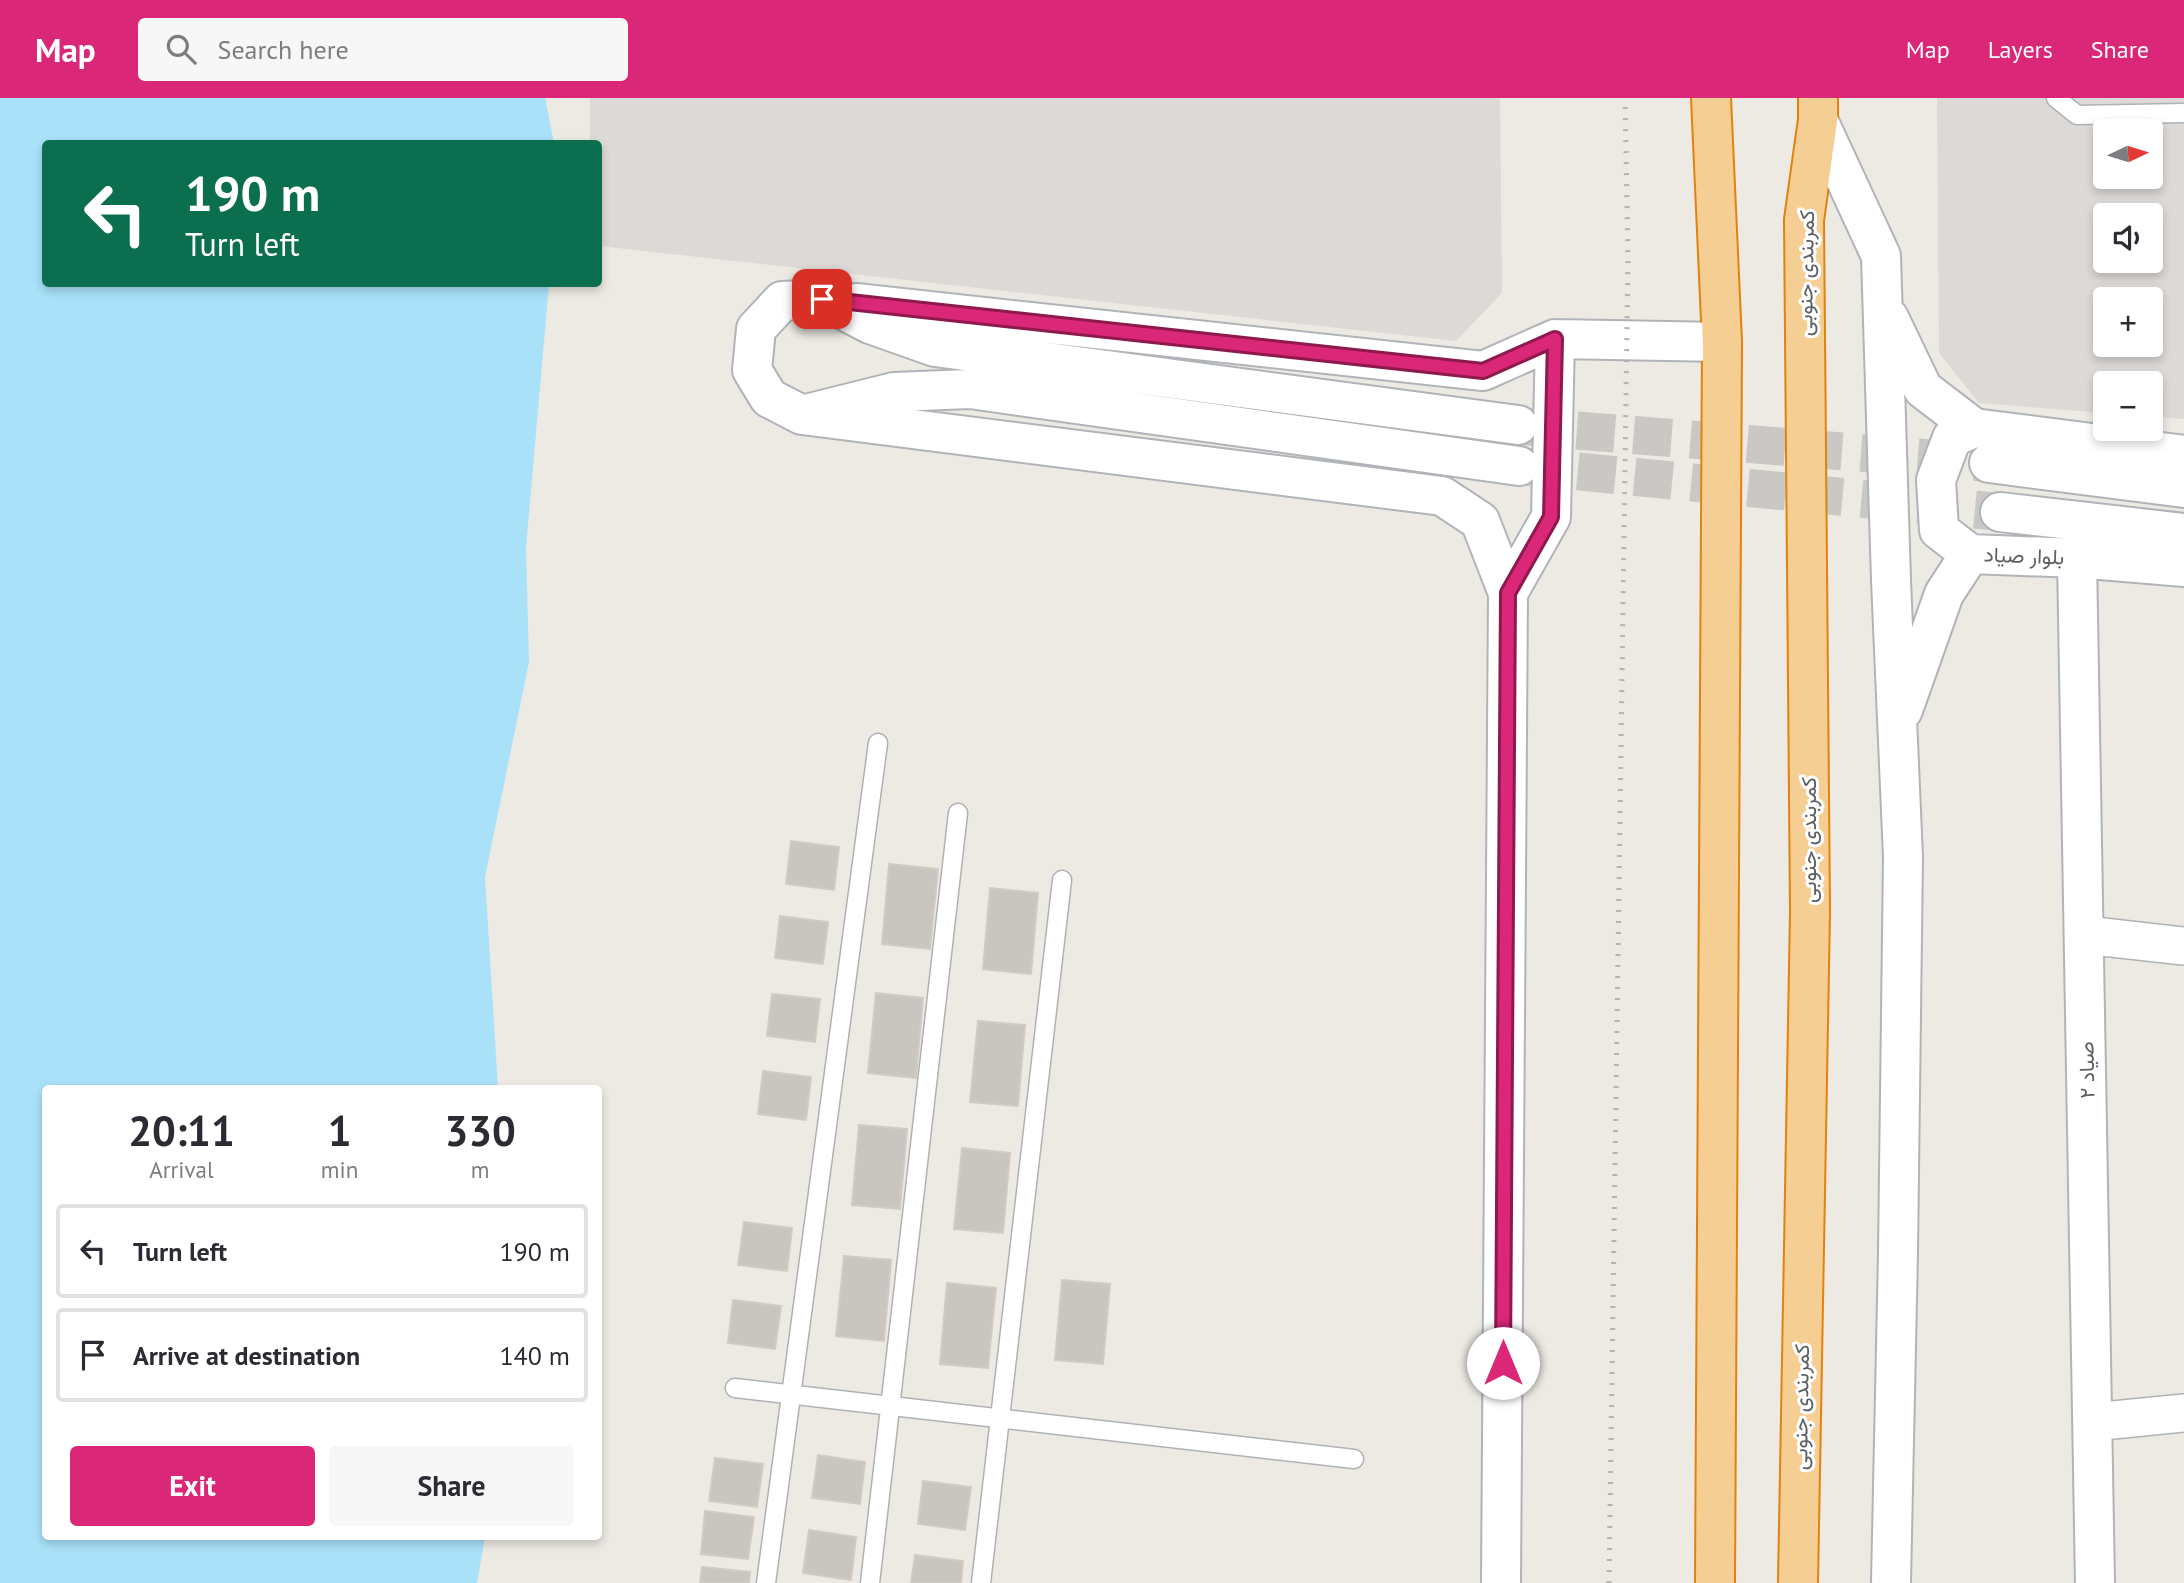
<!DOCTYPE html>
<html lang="en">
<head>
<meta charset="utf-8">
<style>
	:root { --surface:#fff; --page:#f7f7f7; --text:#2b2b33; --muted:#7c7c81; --line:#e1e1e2; --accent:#db2777 }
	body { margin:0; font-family:"PT Sans",Vazirmatn,sans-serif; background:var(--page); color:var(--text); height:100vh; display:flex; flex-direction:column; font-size:26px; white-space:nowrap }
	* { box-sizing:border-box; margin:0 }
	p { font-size:23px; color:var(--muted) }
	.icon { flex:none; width:38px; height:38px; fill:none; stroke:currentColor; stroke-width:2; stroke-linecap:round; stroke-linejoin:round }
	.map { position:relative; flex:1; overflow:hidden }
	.details { position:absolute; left:42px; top:987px; width:560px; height:455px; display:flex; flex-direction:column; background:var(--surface); border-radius:7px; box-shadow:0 4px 10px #0003 }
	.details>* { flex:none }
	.hud { position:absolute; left:42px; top:42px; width:560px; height:147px; border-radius:7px; box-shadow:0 4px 10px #0003; background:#0b6e4f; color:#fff; overflow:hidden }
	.needle { width:46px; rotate:86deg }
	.buttons { position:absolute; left:2093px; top:21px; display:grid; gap:14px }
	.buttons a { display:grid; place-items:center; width:70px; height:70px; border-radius:7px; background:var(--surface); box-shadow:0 4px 10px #0003; font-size:35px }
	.pin { position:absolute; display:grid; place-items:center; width:60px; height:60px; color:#fff; margin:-30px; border-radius:14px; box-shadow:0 4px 10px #0006 }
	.me { position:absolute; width:77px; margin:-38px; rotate:0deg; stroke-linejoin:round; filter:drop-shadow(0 0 5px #0008) }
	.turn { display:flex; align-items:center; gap:24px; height:147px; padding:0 28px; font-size:32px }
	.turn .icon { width:91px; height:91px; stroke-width:2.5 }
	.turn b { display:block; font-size:49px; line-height:60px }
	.eta { display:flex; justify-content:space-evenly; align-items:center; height:119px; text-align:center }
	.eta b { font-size:42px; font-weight:800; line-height:49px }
	.button { display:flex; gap:14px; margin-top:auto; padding:14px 28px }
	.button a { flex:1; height:80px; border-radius:7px; background:var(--accent); color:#fff; font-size:28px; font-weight:800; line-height:80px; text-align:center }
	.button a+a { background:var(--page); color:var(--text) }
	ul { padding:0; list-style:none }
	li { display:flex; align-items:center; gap:21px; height:94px; margin:0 14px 10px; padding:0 14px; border:4px solid var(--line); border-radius:7px }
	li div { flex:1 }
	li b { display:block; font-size:26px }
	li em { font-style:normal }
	header { display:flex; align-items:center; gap:42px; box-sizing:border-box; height:98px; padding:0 35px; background:var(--accent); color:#fff }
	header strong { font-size:33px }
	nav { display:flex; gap:38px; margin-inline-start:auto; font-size:24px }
	.search { width:490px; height:63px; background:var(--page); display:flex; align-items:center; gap:18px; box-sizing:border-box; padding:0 24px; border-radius:7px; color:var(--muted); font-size:26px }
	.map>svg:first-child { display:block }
</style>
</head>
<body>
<header>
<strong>Map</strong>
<div class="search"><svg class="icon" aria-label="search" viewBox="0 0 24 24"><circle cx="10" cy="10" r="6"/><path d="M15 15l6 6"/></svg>Search here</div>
<nav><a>Map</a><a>Layers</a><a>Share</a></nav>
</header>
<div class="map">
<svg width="2184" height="1485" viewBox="0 0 2184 1485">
	<rect width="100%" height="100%" fill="#edeae4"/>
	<path fill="#dcd9d6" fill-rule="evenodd" d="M590,0H1500L1502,195L1456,243L599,148L598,46L590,45Z
		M1937,0H2184V321L2151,319V285H2105V315L1979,305L1939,255ZM2105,33H2151V79H2105ZM2105,117H2151V163H2105ZM2105,201H2151V247H2105Z"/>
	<path fill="#a9e1f9" d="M0,0H545L554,45L46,46V186H549L526,450L529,564L485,779L498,990H46V1438L485,1439L477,1485H0Z"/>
	<path fill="#c9c5c0" stroke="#d2cbc3" stroke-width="2" d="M791,743L839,749L834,792L786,786Z
		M889,766L938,771L930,851L882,846Z
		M990,790L1038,795L1031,876L983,871Z
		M780,818L828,824L823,866L775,860Z
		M876,895L923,900L916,980L868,975Z
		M772,896L820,901L815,944L767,938Z
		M978,923L1025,927L1018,1008L970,1004Z
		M763,973L811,979L806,1022L758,1016Z
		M859,1027L907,1031L900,1111L852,1107Z
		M962,1050L1010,1055L1003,1135L954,1131Z
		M744,1124L792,1130L787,1173L738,1167Z
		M844,1158L891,1162L884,1243L836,1238Z
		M1062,1182L1110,1186L1103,1266L1055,1262Z
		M947,1185L996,1190L988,1270L940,1266Z
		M733,1202L781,1208L775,1251L728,1245Z
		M818,1357L865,1364L860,1406L812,1400Z
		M715,1360L763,1366L757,1409L709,1403Z
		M923,1383L971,1389L965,1432L918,1426Z
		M705,1413L754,1419L748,1461L701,1456Z
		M809,1432L856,1439L851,1482L803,1475Z
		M915,1457L963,1463L961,1485H911Z
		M702,1469L750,1474L749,1485H700Z"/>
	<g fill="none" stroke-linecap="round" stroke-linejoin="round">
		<path stroke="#c9c8c4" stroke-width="38" stroke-dasharray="38 19" stroke-linecap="butt" d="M1520,328L1989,365
			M1521,368L2000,414"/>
		<defs>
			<path id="lane" d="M2056,0L2077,17L2184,15
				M735,1290L1354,1361
				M766,1485L878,645
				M870,1485L958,715
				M981,1485L1062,782"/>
			<path id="street" d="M2085,837L2184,848
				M2093,1324L2184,1315"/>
			<path id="secondary" d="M1818,22L1881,158L1891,482L1903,759L1898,1154L1891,1485
				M856,205L1483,273L1555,241L1722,244
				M1889,220L1923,291L1974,330L2184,357
				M802,317L1442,398L1480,423L1508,495L1501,1485
				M1518,327L935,249L870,226L822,201L782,203L756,231L752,272L769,300L802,317L894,294L970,291L1519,368
				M1989,365L2184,390
				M2000,414L2184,435
				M1970,456L1939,432L1936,382L1952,340L1974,330
				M2077,460L2095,1485
				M1508,495L1551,419L1555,241
				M1903,612L1944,496L1970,456L2077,460L2184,469"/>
			<path id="highway" d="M1711,0L1722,244L1715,1485
				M1798,1485L1810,814L1804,122L1818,22V0"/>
		</defs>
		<use href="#lane" stroke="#afb2b5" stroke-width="21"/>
		<use href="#street" stroke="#afb2b5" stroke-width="40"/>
		<use href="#secondary" stroke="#b0b4b8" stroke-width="42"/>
		<use href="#highway" stroke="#e18210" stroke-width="42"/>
		<use href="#lane" stroke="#fff" stroke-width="18"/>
		<use href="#street" stroke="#fff" stroke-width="37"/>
		<use href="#secondary" stroke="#fff" stroke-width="38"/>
		<use href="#highway" stroke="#f5ce93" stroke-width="38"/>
		<path stroke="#b2b3b3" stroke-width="5" stroke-dasharray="2 9" stroke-linecap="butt" d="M1609,1485L1628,161L1625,0"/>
	</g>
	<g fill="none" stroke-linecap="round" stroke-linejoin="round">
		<defs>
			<path id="route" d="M822,201L1483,273L1555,241L1551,419L1508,495L1503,1265"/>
		</defs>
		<use href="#route" stroke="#8e194d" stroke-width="18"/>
		<use href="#route" stroke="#db2777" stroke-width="12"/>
	</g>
	<g text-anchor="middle" stroke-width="6" stroke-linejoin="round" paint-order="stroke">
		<g font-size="21" fill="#5c6063" stroke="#fff">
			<text transform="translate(1806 175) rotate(-89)" y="7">کمربندی جنوبی</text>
			<text transform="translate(2024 458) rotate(2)" y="7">بلوار صیاد</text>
			<text transform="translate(1809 742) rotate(-90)" y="7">کمربندی جنوبی</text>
			<text transform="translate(2087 972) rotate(-91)" y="7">صیاد ۲</text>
			<text transform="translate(1801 1309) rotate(-89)" y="7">کمربندی جنوبی</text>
		</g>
	</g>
</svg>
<div class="buttons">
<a><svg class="needle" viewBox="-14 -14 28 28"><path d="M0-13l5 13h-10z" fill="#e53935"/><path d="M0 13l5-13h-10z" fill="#7c7c81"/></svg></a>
<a><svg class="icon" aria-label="sound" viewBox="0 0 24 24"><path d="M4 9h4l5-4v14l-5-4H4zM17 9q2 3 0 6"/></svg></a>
<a>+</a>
<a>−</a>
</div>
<div class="pin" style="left:822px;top:201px;background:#d93025"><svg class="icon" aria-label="arrive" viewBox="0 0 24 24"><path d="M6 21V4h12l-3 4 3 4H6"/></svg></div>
<svg class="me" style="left:1503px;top:1265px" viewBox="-20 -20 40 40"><circle r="19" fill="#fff"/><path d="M0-13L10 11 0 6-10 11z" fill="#db2777"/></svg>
<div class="hud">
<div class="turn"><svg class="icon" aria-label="left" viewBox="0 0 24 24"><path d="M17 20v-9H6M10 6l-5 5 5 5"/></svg><div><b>190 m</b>Turn left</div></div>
</div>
<section class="details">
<div class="eta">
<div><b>20:11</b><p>Arrival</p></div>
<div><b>1</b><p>min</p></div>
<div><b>330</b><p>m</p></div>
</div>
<ul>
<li><svg class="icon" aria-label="left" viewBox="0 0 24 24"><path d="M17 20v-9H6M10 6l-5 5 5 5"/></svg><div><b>Turn left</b></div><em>190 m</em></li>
<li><svg class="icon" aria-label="arrive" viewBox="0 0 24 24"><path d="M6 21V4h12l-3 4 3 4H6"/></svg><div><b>Arrive at destination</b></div><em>140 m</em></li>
</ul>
<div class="button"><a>Exit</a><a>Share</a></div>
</section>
</div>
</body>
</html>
